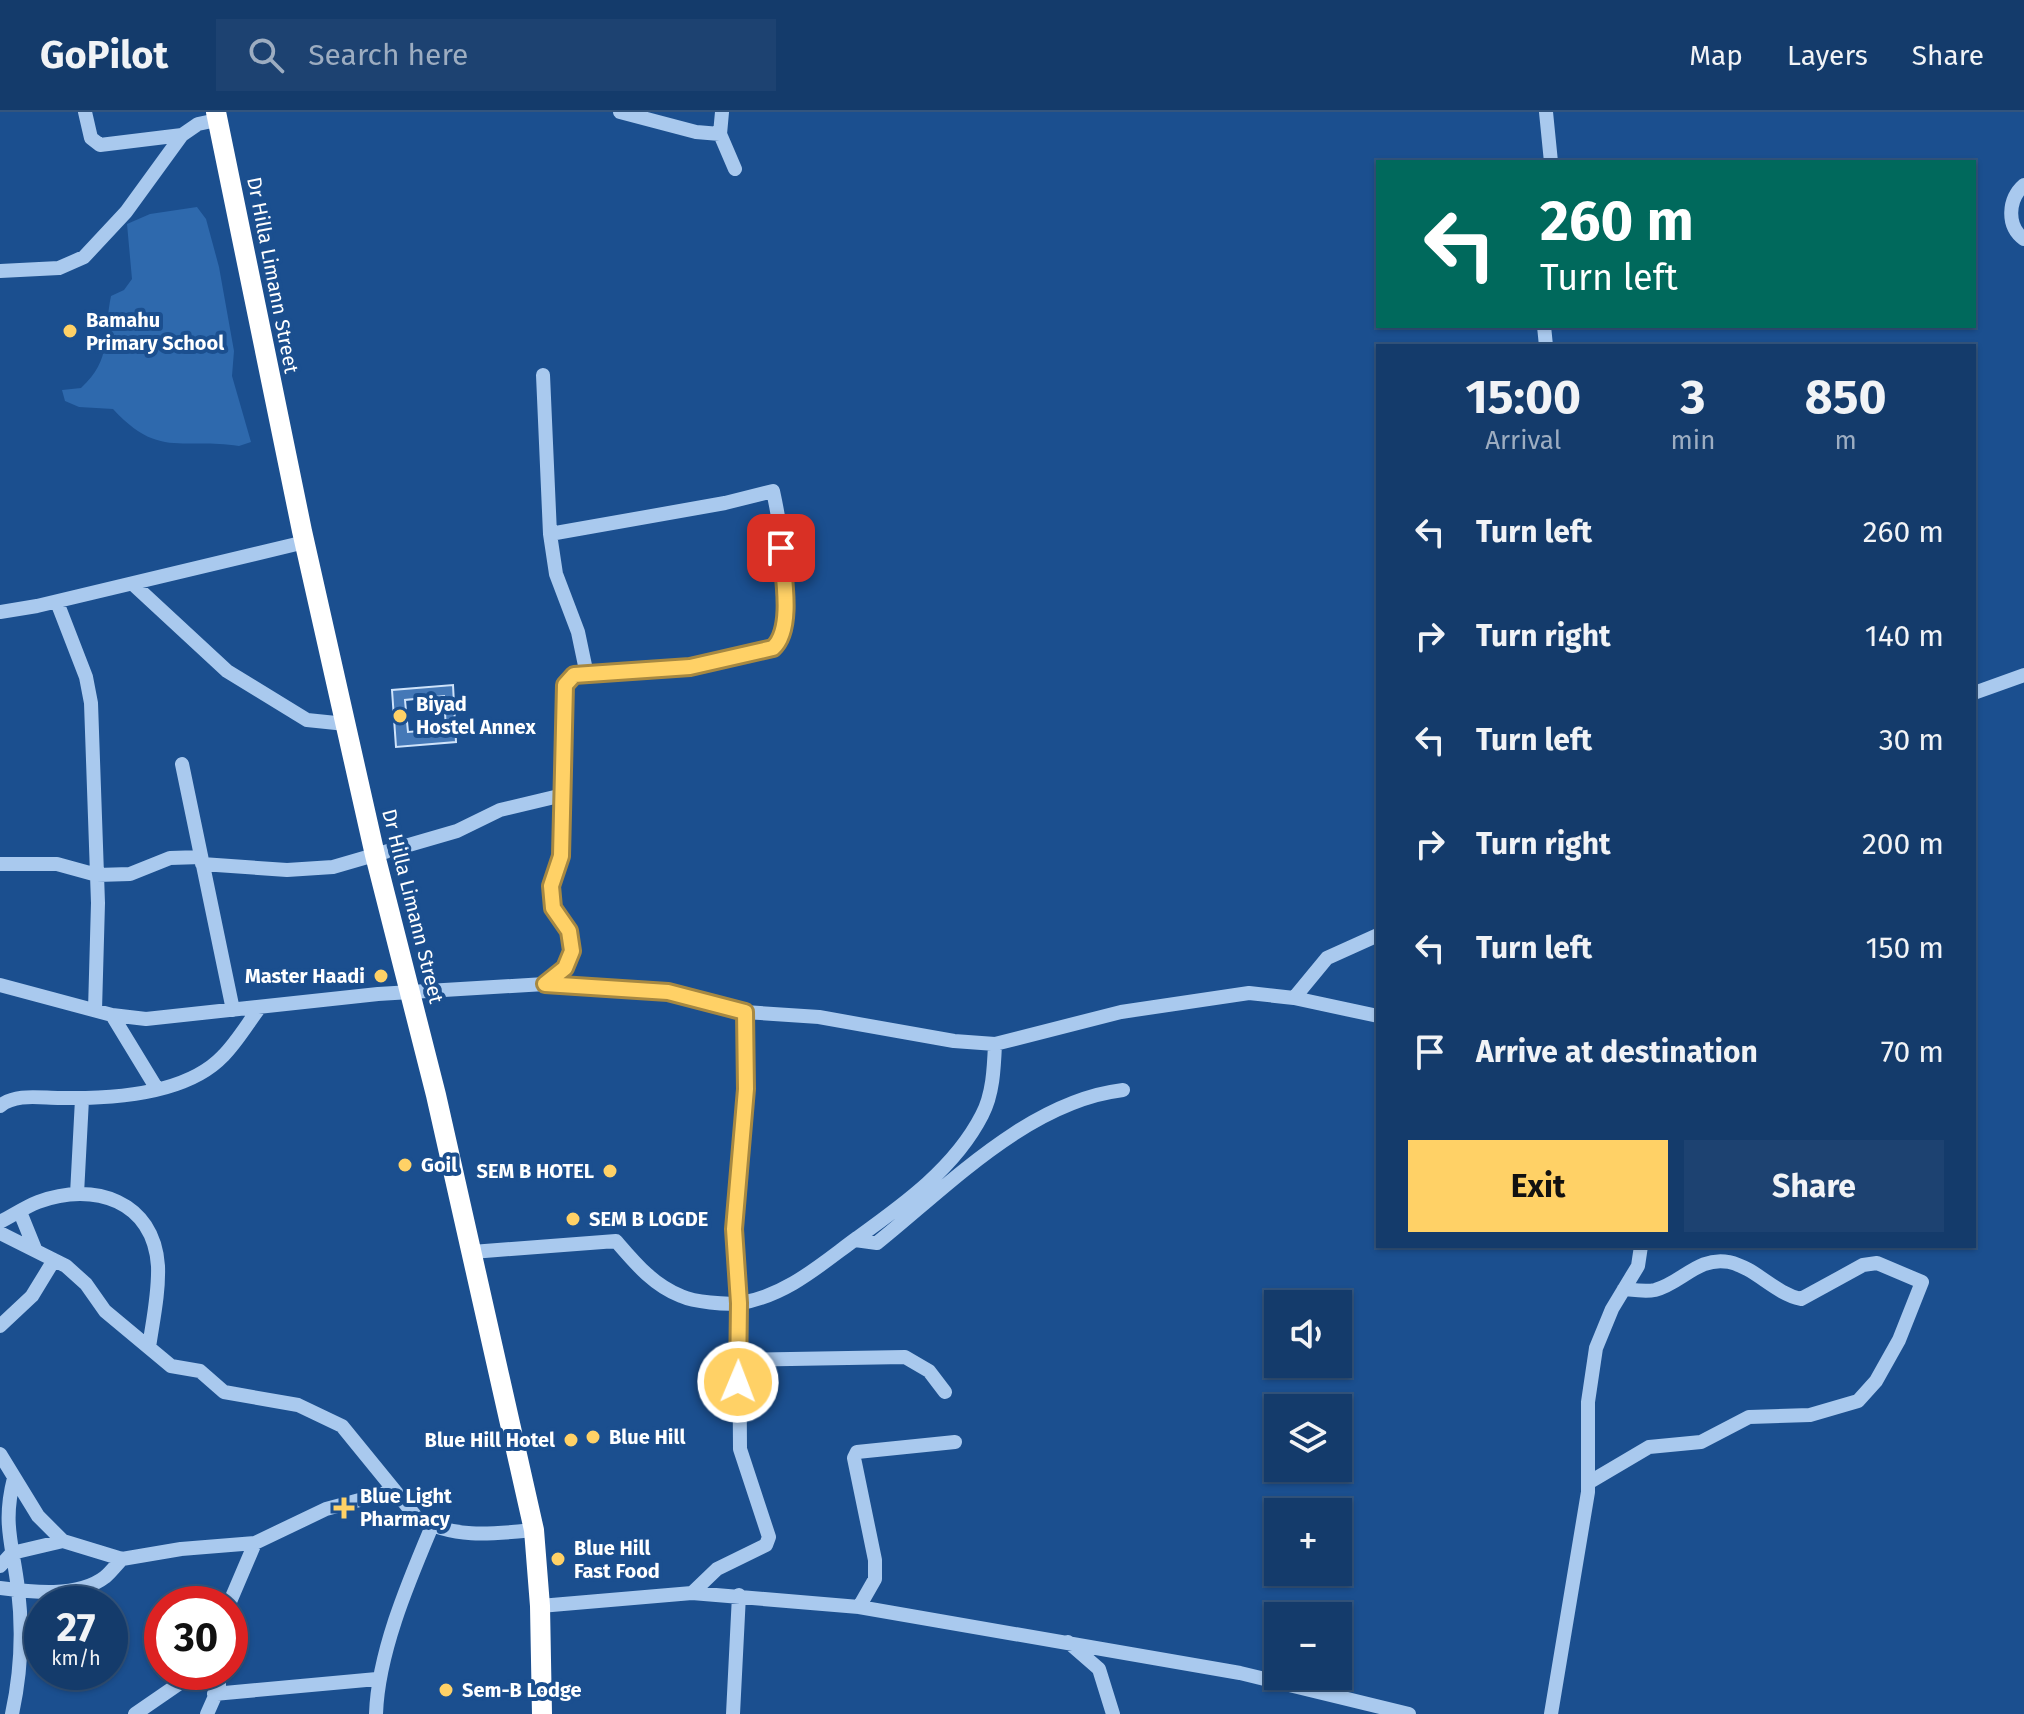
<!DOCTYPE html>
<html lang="en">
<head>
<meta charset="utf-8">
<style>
	:root { --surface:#143b6b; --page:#1d4271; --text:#f1f3f6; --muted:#9dadc1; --line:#33557e; --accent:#ffd166 }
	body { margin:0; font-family:"Fira Sans",sans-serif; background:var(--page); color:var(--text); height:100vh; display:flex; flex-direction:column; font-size:30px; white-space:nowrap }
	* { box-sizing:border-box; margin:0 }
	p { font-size:26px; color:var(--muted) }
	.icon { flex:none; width:44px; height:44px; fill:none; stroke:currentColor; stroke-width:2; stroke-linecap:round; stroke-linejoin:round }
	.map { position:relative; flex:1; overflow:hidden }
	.side { position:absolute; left:1376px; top:232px; width:600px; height:904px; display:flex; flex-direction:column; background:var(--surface); border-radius:0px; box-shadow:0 2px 6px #0004,0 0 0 2px var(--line) }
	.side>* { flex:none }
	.top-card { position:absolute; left:1376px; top:48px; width:600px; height:168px; border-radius:0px; box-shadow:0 2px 6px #0004,0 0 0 2px var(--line); background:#00695c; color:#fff; overflow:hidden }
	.controls { position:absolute; left:1264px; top:1178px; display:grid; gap:16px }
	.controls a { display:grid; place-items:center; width:88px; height:88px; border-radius:0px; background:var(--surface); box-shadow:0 2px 6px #0004,0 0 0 2px var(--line); font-size:40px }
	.speed { position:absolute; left:24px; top:1474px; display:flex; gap:16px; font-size:40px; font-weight:700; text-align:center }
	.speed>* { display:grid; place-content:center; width:104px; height:104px; border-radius:50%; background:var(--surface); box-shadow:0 2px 6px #0004,0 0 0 2px var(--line); line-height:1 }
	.speed small { font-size:20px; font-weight:400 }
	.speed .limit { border:12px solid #d22; background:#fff; color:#111 }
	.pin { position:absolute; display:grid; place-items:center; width:68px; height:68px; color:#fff; margin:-34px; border-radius:16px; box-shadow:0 4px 12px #0006 }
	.me { position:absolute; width:88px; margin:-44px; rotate:1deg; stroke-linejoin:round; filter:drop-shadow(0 0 6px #0008) }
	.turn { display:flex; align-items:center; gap:28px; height:168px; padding:0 32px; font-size:36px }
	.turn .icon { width:104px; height:104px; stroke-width:2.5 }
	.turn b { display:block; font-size:56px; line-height:68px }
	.eta { display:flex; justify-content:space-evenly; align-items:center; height:136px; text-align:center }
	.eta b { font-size:48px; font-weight:700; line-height:56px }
	.primary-button { display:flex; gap:16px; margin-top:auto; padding:16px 32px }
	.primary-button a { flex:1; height:92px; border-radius:0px; background:var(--accent); color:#111; font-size:32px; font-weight:700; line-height:92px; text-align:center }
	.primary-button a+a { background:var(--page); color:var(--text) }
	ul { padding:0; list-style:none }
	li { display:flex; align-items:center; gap:24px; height:104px; padding:0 32px }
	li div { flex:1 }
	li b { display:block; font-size:30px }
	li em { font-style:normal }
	header { display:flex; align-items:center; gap:48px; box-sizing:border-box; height:112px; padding:0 40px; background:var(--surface); border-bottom:2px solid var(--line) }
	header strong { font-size:38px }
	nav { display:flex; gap:44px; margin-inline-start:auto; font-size:28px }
	.search { width:560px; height:72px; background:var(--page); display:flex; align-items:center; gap:20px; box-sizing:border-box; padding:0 28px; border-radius:0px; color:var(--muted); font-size:30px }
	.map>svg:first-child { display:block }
</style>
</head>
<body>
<header>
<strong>GoPilot</strong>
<div class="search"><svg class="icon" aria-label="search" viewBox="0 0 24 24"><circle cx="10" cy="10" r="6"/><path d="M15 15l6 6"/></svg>Search here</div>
<nav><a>Map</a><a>Layers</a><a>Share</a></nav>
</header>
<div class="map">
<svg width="2024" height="1602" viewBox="0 0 2024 1602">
	<rect width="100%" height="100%" fill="#1b4f8f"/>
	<path fill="#2e69ad" d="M197,95L206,107L219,155L234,239L232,264L251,330L239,334C181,325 159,347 113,297L79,295L65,289L62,278L81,276C113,247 103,222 111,184L124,178L132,167L127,112L150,102Z"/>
	<path fill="#4478b7" stroke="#cfe3fa" stroke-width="2" fill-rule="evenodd" d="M453,573L456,630L396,635L392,578ZM444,584L446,617L408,620L405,588Z"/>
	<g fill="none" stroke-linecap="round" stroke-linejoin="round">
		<path stroke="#a9c9ee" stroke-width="14" d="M85,0L91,26L100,33L182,23
			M620,0L696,20L720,22
			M722,0L720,22L735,57
			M1546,0L1551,50
			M2024,73C2008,87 2006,114 2024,127
			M0,159L59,156L84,145L126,100L182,23L198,12L217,8
			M1544,214L1546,234
			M543,263L550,422L556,462L578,520L587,563
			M133,472L227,559L307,608L346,612
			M57,490L86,565L91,591L98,791L95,898
			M0,500L37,494L305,430
			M1974,581L2024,563
			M182,652L233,898
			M0,752H57L97,763L130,762L170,746L201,745
			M202,752L287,758L333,755L457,719L500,698L563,683
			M545,872L565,856L572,839L569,819L553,796L551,774L561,744L565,573L574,563L690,555L773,536C798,514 780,411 773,379L725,391L550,422
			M0,873L112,903L146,907L378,882L545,872L668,880L745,900L819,905L954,929L995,932L1121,900L1249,881L1294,886L1327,846L1378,823
			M1294,886L1378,904
			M112,903L157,977
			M0,994C16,981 40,986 60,986C110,987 186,983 223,944C237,930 248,911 260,895
			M77,1082L82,987
			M20,1100L35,1137
			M0,1110C12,1104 25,1095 38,1090C94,1069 154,1089 158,1154C159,1181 153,1208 149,1235
			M0,1121L66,1154L86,1172L105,1199L171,1254L200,1259L224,1280L298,1293L342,1314L417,1406C454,1427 493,1422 534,1418
			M855,1128L877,1131C948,1074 1029,989 1123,978
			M472,1140L616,1129C635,1151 653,1173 681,1184C694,1190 726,1193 741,1191C787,1183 820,1153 857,1126C903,1093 955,1056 982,1003C993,982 994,956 995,932
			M0,1214L32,1184L54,1148
			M738,1248L905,1245L929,1259L945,1280
			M0,1342L38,1404L63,1429L122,1447L181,1437L255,1431L326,1397L393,1379
			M1588,1371L1649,1335L1701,1330L1749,1305L1810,1303L1858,1289L1876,1269L1899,1228L1922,1170L1877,1151L1863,1153L1801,1187C1774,1181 1756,1156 1729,1150C1698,1144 1682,1171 1655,1178C1645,1180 1634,1178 1624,1177
			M0,1454L12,1441L63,1429
			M0,1476C31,1480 78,1486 105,1465C111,1460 116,1453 122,1447
			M692,1481L717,1457L766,1433L769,1425L740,1337L739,1191L734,1117L746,977L745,900
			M229,1492L255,1431
			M540,1494L692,1481L859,1495L1240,1561L1409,1602
			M859,1495L875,1467V1448L854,1346L857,1340L955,1330
			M1068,1530L1099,1557L1113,1602
			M214,1582L377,1567
			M12,1602C21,1561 23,1519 18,1477C13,1433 2,1413 14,1366
			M135,1602L196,1560
			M207,1602L219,1575V1560
			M376,1602C378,1541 408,1471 432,1414
			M733,1602L739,1483
			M1551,1602L1588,1380V1290L1596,1236L1612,1197L1638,1154L1641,1134"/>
		<path stroke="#fff" stroke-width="20" d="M216,0L302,419L375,743L436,983L534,1418L540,1494L542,1602"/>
	</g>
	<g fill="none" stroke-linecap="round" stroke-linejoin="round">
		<defs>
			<path id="route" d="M738,1270L739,1191L734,1117L746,977L745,900L668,880L545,872L565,856L572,839L569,819L553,796L551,774L561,744L565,573L574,563L690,555L773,536C794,517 783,462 781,436"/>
		</defs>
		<use href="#route" stroke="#a68842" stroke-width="20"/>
		<use href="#route" stroke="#ffd166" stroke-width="14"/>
	</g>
	<g fill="#ffd166" stroke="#1b4f8f" stroke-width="3">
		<circle cx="70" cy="219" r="8"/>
		<circle cx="400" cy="604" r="8"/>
		<circle cx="381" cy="864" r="8"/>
		<circle cx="405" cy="1053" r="8"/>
		<circle cx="610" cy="1059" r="8"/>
		<circle cx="573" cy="1107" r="8"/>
		<circle cx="593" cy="1325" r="8"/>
		<circle cx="571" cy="1328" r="8"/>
		<path d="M340 1384h8v8h8v8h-8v8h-8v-8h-8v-8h8z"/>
		<circle cx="558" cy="1447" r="8"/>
		<circle cx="446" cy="1578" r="8"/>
	</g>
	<g text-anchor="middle" stroke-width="8" stroke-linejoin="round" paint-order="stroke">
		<g font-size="20" fill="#fff" stroke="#1b4f8f">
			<text transform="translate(273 163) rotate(79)" y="7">Dr Hilla Limann Street</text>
			<text transform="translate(413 794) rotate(76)" y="7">Dr Hilla Limann Street</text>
		</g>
		<g font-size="20" font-weight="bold" fill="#fff" stroke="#1b4f8f" text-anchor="start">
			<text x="86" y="215">Bamahu<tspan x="86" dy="23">Primary School</tspan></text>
			<text x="416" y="599">Biyad<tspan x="416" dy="23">Hostel Annex</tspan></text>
			<text x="365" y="871" text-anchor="end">Master Haadi</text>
			<text x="421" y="1060">Goil</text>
			<text x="594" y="1066" text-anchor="end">SEM B HOTEL</text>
			<text x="589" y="1114">SEM B LOGDE</text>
			<text x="609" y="1332">Blue Hill</text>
			<text x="555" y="1335" text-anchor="end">Blue Hill Hotel</text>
			<text x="360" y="1391">Blue Light<tspan x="360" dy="23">Pharmacy</tspan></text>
			<text x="574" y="1443">Blue Hill<tspan x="574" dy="23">Fast Food</tspan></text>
			<text x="462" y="1585">Sem-B Lodge</text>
		</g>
	</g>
</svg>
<div class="controls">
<a><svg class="icon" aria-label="sound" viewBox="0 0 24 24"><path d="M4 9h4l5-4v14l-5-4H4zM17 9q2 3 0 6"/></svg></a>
<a><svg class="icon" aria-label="layers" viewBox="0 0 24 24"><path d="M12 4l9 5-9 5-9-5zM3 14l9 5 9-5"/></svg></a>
<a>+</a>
<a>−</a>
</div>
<div class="speed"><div>27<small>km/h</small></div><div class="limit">30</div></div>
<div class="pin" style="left:781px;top:436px;background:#d93025"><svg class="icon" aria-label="arrive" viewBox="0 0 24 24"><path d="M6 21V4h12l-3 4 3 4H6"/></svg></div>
<svg class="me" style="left:738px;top:1270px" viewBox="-20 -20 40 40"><circle r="17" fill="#ffd166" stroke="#fff" stroke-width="3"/><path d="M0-11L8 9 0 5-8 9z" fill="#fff"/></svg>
<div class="top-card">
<div class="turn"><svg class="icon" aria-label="left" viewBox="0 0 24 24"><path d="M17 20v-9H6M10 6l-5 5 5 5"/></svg><div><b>260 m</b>Turn left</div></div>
</div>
<section class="side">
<div class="eta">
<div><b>15:00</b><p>Arrival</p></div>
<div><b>3</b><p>min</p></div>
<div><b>850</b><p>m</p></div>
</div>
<ul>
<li><svg class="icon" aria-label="left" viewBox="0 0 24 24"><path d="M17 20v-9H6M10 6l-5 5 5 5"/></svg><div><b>Turn left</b></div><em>260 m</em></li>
<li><svg class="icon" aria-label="right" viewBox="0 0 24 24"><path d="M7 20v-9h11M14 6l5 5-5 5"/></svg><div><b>Turn right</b></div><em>140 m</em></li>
<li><svg class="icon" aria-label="left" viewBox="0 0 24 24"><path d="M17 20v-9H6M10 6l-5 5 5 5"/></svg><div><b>Turn left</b></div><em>30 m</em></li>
<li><svg class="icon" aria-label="right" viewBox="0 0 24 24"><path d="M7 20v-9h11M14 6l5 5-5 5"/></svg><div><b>Turn right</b></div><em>200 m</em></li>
<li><svg class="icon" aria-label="left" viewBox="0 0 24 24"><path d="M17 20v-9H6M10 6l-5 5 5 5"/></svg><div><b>Turn left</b></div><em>150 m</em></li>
<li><svg class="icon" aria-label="arrive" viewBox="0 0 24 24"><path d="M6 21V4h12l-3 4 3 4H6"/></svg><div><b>Arrive at destination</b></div><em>70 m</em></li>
</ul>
<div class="primary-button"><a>Exit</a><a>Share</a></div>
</section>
</div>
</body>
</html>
